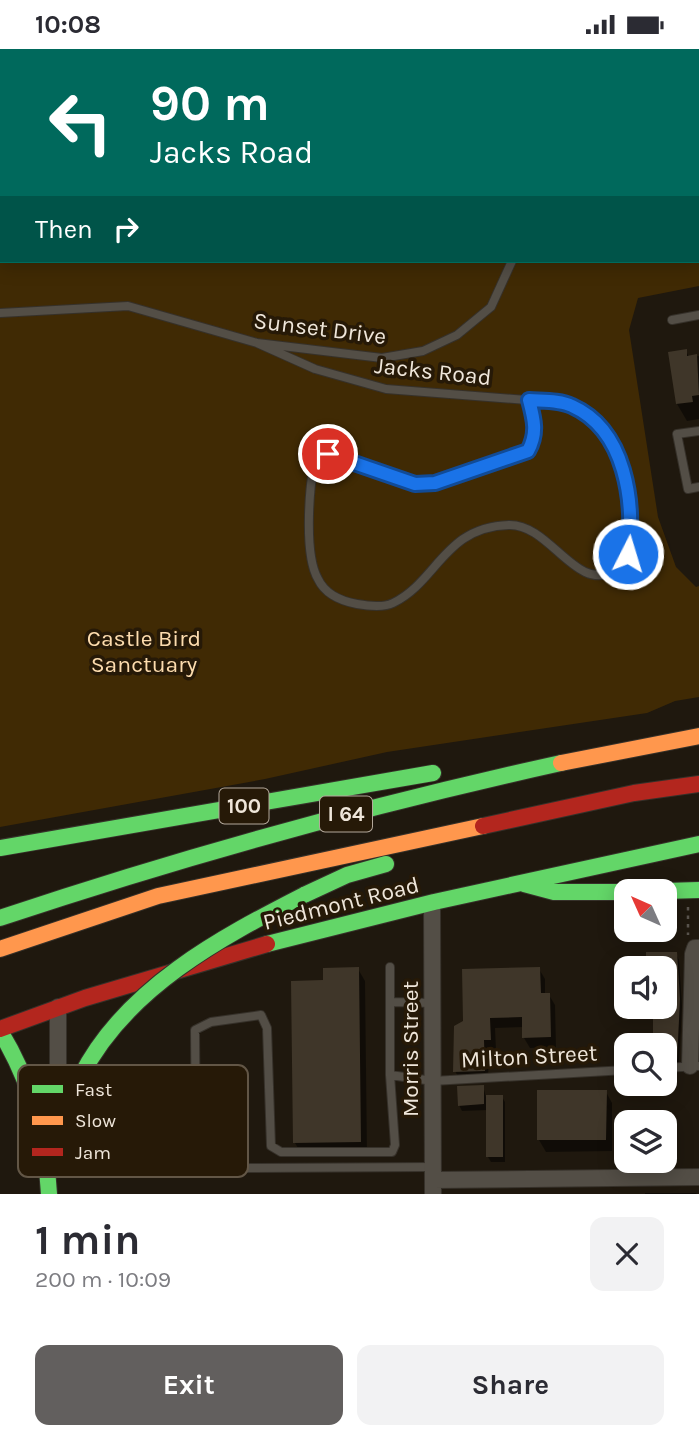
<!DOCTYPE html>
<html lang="en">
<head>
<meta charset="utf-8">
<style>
	:root { --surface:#fff; --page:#f2f2f3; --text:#2b2b33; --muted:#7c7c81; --accent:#625f5e }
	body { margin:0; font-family:Karla,sans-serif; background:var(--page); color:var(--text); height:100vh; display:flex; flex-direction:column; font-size:26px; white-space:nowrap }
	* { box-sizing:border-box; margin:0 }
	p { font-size:23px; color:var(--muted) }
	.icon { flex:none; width:38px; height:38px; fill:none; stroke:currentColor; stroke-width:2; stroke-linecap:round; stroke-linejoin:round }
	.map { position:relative; height:1145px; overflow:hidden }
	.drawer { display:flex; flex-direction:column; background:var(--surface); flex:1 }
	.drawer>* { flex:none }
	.hud { position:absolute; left:0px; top:0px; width:700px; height:214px; box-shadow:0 4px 18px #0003; background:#00695c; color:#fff; overflow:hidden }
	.needle { width:46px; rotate:315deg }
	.controls { position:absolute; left:614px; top:830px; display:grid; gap:14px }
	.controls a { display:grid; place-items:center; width:63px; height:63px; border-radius:14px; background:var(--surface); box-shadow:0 4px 18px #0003; font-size:35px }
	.pin { position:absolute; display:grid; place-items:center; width:60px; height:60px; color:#fff; margin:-30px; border:4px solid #fff; border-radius:50%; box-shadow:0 2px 7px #0007 }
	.me { position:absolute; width:77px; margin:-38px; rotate:5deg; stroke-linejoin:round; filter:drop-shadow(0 0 5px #0008) }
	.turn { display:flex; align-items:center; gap:24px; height:147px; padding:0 35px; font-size:32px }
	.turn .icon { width:91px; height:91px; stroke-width:2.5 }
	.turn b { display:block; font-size:49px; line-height:60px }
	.then { display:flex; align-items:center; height:66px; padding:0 35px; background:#0003; gap:14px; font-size:26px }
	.round { display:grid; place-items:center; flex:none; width:74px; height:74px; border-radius:14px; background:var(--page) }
	.headline { display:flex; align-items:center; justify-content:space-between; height:119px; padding:0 35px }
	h1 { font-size:42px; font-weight:700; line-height:52px }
	.cta { display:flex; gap:14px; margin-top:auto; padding:14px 35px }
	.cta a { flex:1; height:80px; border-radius:14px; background:var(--accent); color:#fff; font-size:28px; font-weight:700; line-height:80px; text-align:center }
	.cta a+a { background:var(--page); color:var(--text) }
	.status { display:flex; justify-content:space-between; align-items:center; height:49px; padding:0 35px; background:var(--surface); direction:ltr }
	.status svg { height:19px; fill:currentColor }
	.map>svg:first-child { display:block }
</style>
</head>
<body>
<div class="status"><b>10:08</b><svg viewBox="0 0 49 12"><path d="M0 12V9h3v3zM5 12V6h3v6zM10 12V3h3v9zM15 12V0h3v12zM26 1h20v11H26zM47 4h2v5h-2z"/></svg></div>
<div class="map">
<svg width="699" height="1145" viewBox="0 0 699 1145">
	<rect width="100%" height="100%" fill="#1f180e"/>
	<path fill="#402a04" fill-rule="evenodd" d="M0,0H699V237L638,249L629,281L658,468L676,518L696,538L699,537V648L675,652L647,664L387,703L265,730L0,778ZM2,2H698V212H2Z"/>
	<path fill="#0007" d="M686,302L689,308L699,307V370L687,372L677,355Z
		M676,905L679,911L682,957L679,1017L665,1019V996H649V989H655L665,957Z
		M358,920L365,932L367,1105L302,1106L295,1094L292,934L325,933Z
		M539,920L545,930V946H549L555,956L556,998L530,999L524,989V978L495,979L496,1001L489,1002L488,1032L461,1033L455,1022L456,978Z
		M483,1037L486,1048H502L505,1053V1113H491L488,1108V1061L462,1062L459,1056Z
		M606,1043L612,1054V1102L546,1103L539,1091Z
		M645,1144H696L697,1145H645Z"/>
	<path fill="#3f3629" d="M687,300V307L697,305L699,346L692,347L693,353L676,355L668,303Z
		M646,903H677L680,950L677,1012H665V996H653V957H665V919H646Z
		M359,918L361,1093L293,1094L291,932L323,931V919Z
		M540,918L541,944H550L551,988L522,989V968L490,969L491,991H484L485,1022L453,1023L454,977L463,972L462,920Z
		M484,1036V1055L458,1057L457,1037Z
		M537,1041H607L606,1091H537Z
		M486,1046H503V1108H486Z"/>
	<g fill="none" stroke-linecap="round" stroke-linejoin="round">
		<defs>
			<path id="lane" d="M309,0V2
				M638,0L642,2
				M13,2L17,0
				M504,2L507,0
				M528,2L529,0
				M0,6H2
				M698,30H699
				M698,90L699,89
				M698,128L699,127
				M0,198L2,197
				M0,264L128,257L257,294L382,309L423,302L457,286L491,258L512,212
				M672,271L699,266
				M257,294L315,320L386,340L552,353C564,355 576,357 587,364C618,388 656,497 614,522C576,544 550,475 509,476C444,478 438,532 393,554C383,559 368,557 357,555C341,552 325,545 318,530C304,506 309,442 314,415L328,405L415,435L435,434L529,403C538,384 534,370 529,351
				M699,382L677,385L688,440L699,438
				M390,918V1026
				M390,953L432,954
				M665,1019L699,1017
				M196,1095L195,981L211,973L261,966L267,979L271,1097L281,1103H392L395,1096L390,1026L433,1032L626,1021
				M57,1120L433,1118"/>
			<path id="street" d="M432,854L433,1145
				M690,1017L693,905L695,899H699
				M58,1066V958
				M433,1131L699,1128"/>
			<path id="fast" d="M0,799L433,724
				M524,835L554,843H626
				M665,842L699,841
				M304,846L347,826L386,815
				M0,869C185,807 371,756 561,714
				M267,895L434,853L699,795
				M0,982C31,1033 46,1086 49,1145"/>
			<path id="slow" d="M561,714L699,687
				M0,900L158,847L483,777"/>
			<path id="jam" d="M483,777L634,744L699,735
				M0,980L85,949L267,895"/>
		</defs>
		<use href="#lane" stroke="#36312a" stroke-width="10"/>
		<use href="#street" stroke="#36312a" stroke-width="18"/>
		<use href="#fast" stroke="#36312a" stroke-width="18"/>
		<use href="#slow" stroke="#36312a" stroke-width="18"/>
		<use href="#jam" stroke="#36312a" stroke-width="18"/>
		<path stroke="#5a544e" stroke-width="2.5" stroke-dasharray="3.5 5" stroke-linecap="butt" d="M688,858V886"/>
		<use href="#lane" stroke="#534e46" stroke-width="8"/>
		<use href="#street" stroke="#534e46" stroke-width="16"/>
		<use href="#fast" stroke="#63d668" stroke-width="16"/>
		<use href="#slow" stroke="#ff974d" stroke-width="16"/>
		<use href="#jam" stroke="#b3261e" stroke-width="16"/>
		<defs>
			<path id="fast-bridge" d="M49,1118C58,1087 67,1055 81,1027C126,939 220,889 304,846"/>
		</defs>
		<use href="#fast-bridge" stroke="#36312a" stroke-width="18" stroke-linecap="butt"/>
		<use href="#fast-bridge" stroke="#63d668" stroke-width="16"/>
	</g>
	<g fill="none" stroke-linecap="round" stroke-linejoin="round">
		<defs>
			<path id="route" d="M328,405L415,435L435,434L528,402C538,384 534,370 529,351C543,352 560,351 572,357C626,381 635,454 628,505"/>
		</defs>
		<use href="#route" stroke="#114b97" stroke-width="18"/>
		<use href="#route" stroke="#1a73e8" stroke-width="12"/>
	</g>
	<g text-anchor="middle" stroke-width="7" stroke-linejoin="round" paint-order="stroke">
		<g fill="#261907" stroke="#b3a89b" stroke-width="2">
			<rect x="219.5" y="739.5" width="49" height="35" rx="5"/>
			<rect x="320" y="747.5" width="52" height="35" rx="5"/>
		</g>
		<g font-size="21" font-weight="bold" fill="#efe6da">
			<text x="244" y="764">100</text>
			<text x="346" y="772">I 64</text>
		</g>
		<g font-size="23" fill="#efe6da" stroke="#261907">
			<text transform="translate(320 279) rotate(7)" y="8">Sunset Drive</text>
			<text transform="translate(433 322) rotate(6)" y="8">Jacks Road</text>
			<text transform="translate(341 854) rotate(-14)" y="8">Piedmont Road</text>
			<text transform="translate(410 1000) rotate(-90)" y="8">Morris Street</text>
			<text transform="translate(529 1007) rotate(-3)" y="8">Milton Street</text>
		</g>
		<g font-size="23" fill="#fddcae" stroke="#261907">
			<text x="144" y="597">Castle Bird<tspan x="144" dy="26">Sanctuary</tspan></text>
		</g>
	</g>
	<rect x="18" y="1016" width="230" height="112" rx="10" fill="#261907" stroke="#625646" stroke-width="2"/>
	<rect x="32" y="1036" width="31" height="8" fill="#63d668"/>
	<rect x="32" y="1067" width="31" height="9" fill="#ff974d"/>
	<rect x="32" y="1099" width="31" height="8" fill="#b3261e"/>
	<g font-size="19" fill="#efe6da">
		<text x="75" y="1047">Fast</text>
		<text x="75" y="1078">Slow</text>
		<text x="75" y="1110">Jam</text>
	</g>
</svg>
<div class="controls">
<a><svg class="needle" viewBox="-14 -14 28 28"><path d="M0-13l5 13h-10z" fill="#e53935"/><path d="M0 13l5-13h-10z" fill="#7c7c81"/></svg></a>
<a><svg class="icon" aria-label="sound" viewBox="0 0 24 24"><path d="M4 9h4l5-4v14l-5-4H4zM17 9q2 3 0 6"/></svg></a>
<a><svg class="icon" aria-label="search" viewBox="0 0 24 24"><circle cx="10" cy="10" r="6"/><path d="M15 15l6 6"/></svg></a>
<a><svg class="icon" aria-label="layers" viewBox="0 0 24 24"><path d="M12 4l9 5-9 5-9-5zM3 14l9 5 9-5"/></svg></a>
</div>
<div class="pin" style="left:328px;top:405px;background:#d93025"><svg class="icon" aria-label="arrive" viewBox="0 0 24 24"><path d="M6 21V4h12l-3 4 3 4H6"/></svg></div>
<svg class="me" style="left:628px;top:505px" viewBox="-20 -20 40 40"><circle r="17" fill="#1a73e8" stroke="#fff" stroke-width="3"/><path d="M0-11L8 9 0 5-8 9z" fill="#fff"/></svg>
<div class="hud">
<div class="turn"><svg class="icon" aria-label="left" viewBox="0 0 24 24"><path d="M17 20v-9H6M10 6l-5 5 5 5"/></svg><div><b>90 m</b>Jacks Road</div></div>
<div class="then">Then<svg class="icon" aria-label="right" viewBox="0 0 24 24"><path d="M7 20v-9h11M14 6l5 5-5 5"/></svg></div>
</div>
</div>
<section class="drawer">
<div class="headline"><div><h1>1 min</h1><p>200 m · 10:09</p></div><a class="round"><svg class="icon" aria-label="close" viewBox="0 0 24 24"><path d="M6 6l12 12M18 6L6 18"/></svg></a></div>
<div class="cta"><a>Exit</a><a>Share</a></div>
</section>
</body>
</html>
